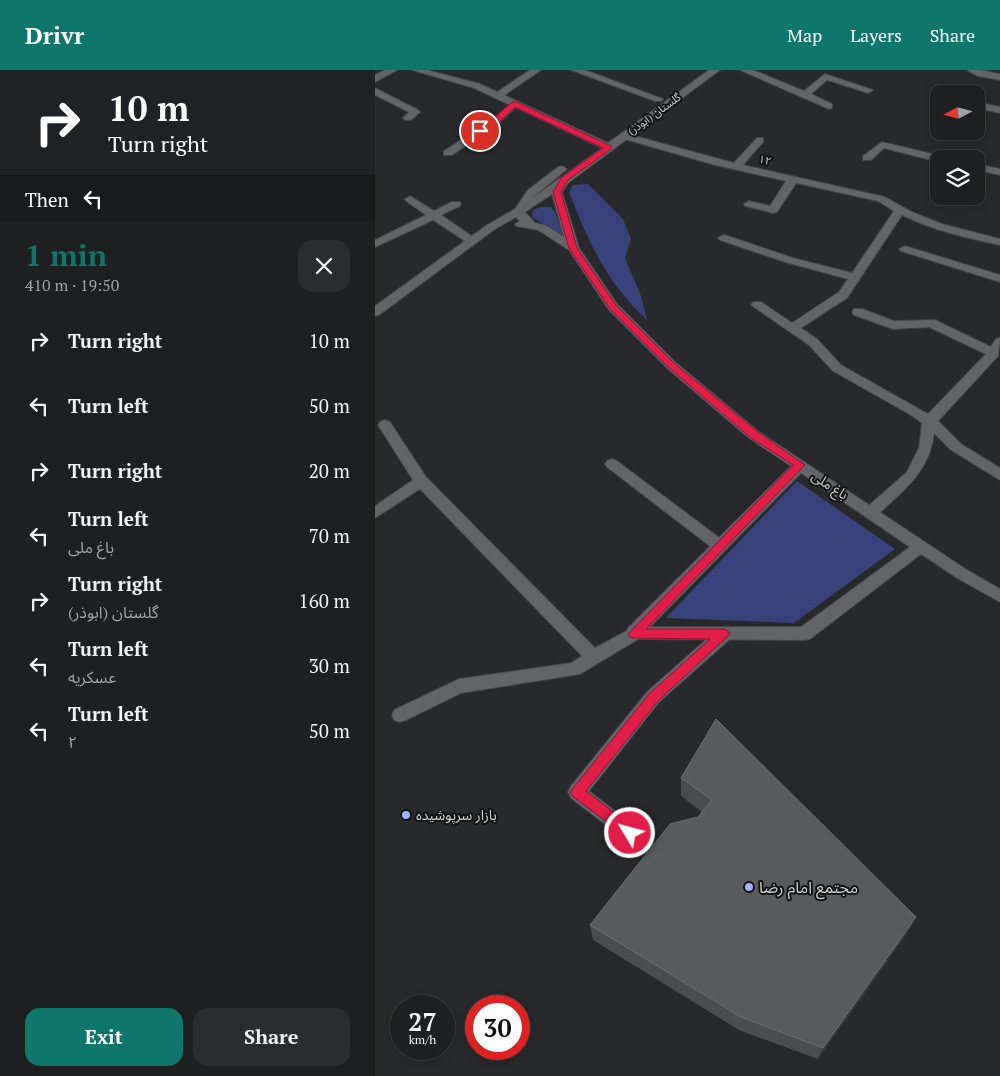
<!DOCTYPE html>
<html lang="en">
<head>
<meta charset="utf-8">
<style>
	:root { --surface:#1e1f21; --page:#2b2c2e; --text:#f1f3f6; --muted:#a1a2a5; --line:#3c3d3f; --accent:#0f766e }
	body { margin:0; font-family:"PT Serif","Noto Sans Arabic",serif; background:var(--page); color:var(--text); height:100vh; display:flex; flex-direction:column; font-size:19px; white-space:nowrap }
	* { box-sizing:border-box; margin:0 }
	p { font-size:16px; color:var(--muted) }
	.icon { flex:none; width:28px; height:28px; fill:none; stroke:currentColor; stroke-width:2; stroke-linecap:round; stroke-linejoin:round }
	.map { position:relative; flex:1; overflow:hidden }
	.drawer { display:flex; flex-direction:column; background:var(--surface); width:375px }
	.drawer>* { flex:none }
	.guide { background:#202124; color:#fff; overflow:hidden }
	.needle { width:32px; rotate:263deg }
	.controls { position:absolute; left:555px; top:15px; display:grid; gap:10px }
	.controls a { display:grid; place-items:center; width:55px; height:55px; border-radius:10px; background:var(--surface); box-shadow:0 2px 12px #0003,0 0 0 1px var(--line); font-size:25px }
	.speed { position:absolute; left:15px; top:925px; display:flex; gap:10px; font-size:25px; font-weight:700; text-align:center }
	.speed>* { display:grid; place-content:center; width:65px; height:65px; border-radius:50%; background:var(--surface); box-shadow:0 2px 12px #0003,0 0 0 1px var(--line); line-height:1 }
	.speed small { font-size:12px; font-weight:400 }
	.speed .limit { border:8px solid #d22; background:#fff; color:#111 }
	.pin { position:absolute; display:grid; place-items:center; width:42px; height:42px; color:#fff; margin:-21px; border:2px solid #fff; border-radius:50%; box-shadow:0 1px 5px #0007 }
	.me { position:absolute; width:55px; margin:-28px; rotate:307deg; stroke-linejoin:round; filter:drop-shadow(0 0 4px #0008) }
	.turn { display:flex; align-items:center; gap:18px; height:105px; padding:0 25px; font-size:22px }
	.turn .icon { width:65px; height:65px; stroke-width:2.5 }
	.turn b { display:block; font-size:35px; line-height:42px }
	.then { display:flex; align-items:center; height:48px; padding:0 25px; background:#0003; gap:10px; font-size:19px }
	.round { display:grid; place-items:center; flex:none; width:52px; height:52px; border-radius:15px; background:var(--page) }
	.overview { display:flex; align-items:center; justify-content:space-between; height:85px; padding:0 25px }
	h1 { font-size:30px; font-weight:600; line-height:38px; color:var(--accent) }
	.cta { display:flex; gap:10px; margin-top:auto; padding:10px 25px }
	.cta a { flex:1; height:58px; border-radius:15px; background:var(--accent); color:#fff; font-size:20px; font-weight:600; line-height:58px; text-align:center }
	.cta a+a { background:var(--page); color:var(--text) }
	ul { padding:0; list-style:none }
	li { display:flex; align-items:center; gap:15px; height:65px; padding:0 25px }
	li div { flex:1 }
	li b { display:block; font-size:19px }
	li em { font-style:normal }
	header { display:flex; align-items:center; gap:30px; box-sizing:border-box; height:70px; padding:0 25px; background:var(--accent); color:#fff }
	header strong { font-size:24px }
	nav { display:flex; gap:28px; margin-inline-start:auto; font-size:18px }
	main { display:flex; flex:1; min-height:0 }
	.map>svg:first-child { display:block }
</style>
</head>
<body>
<header>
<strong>Drivr</strong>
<nav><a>Map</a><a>Layers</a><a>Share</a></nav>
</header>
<main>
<section class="drawer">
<div class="guide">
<div class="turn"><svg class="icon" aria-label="right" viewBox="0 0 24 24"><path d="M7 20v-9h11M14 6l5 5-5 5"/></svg><div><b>10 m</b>Turn right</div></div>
<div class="then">Then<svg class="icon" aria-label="left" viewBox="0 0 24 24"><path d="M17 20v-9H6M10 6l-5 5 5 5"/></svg></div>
</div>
<div class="overview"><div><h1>1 min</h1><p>410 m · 19:50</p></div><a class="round"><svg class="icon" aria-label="close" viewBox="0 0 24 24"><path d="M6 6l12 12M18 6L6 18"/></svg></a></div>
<ul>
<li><svg class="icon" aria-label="right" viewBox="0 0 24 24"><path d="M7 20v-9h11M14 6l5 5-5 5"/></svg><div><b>Turn right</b></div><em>10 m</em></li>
<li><svg class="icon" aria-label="left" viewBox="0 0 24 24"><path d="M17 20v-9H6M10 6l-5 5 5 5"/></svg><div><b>Turn left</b></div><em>50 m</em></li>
<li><svg class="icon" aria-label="right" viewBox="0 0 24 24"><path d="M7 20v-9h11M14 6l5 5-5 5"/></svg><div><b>Turn right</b></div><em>20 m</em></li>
<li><svg class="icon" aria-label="left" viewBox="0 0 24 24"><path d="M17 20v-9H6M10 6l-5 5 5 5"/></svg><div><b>Turn left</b><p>باغ ملی</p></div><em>70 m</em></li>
<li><svg class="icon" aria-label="right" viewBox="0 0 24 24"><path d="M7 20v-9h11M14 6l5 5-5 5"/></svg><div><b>Turn right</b><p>گلستان (ابوذر)</p></div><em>160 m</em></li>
<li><svg class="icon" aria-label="left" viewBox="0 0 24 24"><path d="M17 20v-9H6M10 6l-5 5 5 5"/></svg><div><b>Turn left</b><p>عسکریه</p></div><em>30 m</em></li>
<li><svg class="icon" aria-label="left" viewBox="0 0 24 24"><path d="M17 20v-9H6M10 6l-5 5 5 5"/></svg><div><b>Turn left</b><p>۲</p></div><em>50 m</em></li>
</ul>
<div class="cta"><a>Exit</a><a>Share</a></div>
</section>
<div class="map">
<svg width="625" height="1006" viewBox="0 0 625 1006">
	<rect width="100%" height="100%" fill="#28292c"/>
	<path fill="#38427a" d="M213,114L248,149L256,169L250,188L266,226L272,250C231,212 214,173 194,122L198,115Z
		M166,137H176L180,142L189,167L157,147L158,140Z
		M422,411L520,479L419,553L291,548Z"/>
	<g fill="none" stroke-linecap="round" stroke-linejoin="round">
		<defs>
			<path id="minor" d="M10,0H22L0,12V5Z
				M155,0H166L125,28H119V24Z
				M196,0H210L288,29L286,31H280Z
				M365,0H378L429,21L450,4L498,20L493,23L452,10L436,24L457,34V38L454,39Z
				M592,0H605L625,4V10L603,6Z
				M0,18L43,40L45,42L36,50H30L28,48L34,42L0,25Z
				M139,31L144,34L124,53L77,85H69V81L118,49Z
				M601,32L625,37V43L601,38Z
				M249,63L359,93L382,68H388V72L368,95L510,127L537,142L567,154L625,169V175C592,168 557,160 527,145L472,228L426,258L442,269L466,295L553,344L611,284L554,257L518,259L479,245L477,242L479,239H487L519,251L560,250L616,277L621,269L625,268L623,286L563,351L586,374L625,398V410L576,380L559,363C555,402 528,421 501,446L496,447L491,446L489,442L491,438L532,402L544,378L547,353L536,345L458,301L434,275L376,235L378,232H386L417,253L464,222L473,209L410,192L345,170L343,168L349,165L353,166L418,188L477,203L519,141L503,131L421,113L402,142L398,143L370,136L369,134L374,131L395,136L411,111L340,95L246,68V64Z
				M507,72L570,87L571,89H564V92L509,78L496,90H488V86Z
				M601,94L625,99V105L601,100Z
				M35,126L59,141L77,132H85L86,134L85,136L66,145L101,169L103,171L101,173H93L58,150L0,177V170L51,145L31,131L30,129Z
				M530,176L625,205V212L526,181L524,179Z
				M10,350L15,352L51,407L220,578L259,557L265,558L267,563L265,568L205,604L86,623L31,650L25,652L19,650L17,645L19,640L84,609L196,593L207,586L45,419L0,448V436L38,410L3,355L5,352Z
				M237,389L242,391L350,472L352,476L350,480L345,482L340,480L232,397L230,394L232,391Z
				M349,558L355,559L357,564L355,569L284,632L214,721L261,757L264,763L261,769L255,772L249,769L196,728L193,722L196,716L272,622L343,559Z"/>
			<path id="tertiary" d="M37,0H52L105,14L233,73L334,0H345L193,113L187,122L204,178L242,234L300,292L384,362L592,500L625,519V532L582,508L546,484L435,569L429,570L259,569L253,568L251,563L253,558L416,396L374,368L292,298L234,240L194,180L163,160L141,156L140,154L145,151L141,147L120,159L4,245L0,246V236L112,155L140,139L153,120L183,97L187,96L192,99L156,129L227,78L99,18ZM177,124L189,167L170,155L160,153L150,142ZM426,403L535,477L426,557H275Z"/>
		</defs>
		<use href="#minor" stroke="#434447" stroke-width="2"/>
		<use href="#tertiary" stroke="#434447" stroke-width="2"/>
		<use href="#minor" fill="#636468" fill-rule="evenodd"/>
		<use href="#tertiary" fill="#636468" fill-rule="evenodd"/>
	</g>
	<path fill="#4b4c50" d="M306,708L533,862L443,989L364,960L218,870L215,855L323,747L327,742L306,726Z"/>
	<path fill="#37383c" d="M541,847L533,862L443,989L448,978Z"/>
	<path fill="#595a5e" stroke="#6c6d71" d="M341,649L541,847L448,978L366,947L215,855L295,754L323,747L337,730L306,708Z"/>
	<path fill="#e11d48" stroke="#92132f" d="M137,32H142L236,76V79L193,110L186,122L202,178L241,235L299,293L383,362L430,395L271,559H349L353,561L355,564L283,631L211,721L260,758L262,763L260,767L255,769L197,726L195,722L274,624L335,569L259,568L255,567L253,564L418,395L376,368L293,297L235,239L194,178L178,122L187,107L228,78L140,37C131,45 116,64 102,63V60L118,49Z"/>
	<g fill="#a1b2fd" stroke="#111213" stroke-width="2">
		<circle cx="31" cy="745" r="5"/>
		<circle cx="374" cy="817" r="5"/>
	</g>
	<g text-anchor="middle" stroke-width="4" stroke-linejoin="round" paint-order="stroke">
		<g font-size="11" fill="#d1d1d4" stroke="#111213">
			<text transform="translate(279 44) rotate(-36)" y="4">گلستان (ابوذر)</text>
			<text transform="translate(390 90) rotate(12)" y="4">۱۲</text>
		</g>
		<g font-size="14" fill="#d1d1d4" stroke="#111213">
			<text transform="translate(455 415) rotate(33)" y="5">باغ ملی</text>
		</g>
		<g font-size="14" fill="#d1d1d4" stroke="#111213" text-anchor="start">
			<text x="41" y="750">بازار سرپوشیده</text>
		</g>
		<g font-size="16" fill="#d1d1d4" stroke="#111213" text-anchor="start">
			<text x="384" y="823">مجتمع امام رضا</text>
		</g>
	</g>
</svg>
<div class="controls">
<a><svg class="needle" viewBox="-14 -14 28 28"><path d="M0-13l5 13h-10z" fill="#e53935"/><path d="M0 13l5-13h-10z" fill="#a1a2a5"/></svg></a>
<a><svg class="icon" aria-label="layers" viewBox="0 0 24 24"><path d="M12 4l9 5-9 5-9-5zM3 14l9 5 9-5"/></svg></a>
</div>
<div class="speed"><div>27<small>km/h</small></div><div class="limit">30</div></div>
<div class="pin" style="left:105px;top:61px;background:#d93025"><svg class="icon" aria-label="arrive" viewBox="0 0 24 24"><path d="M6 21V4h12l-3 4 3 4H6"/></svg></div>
<svg class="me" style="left:255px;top:763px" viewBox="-20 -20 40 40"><circle r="17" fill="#e11d48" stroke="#fff" stroke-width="3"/><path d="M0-11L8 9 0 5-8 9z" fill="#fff"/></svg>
</div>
</main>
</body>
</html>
